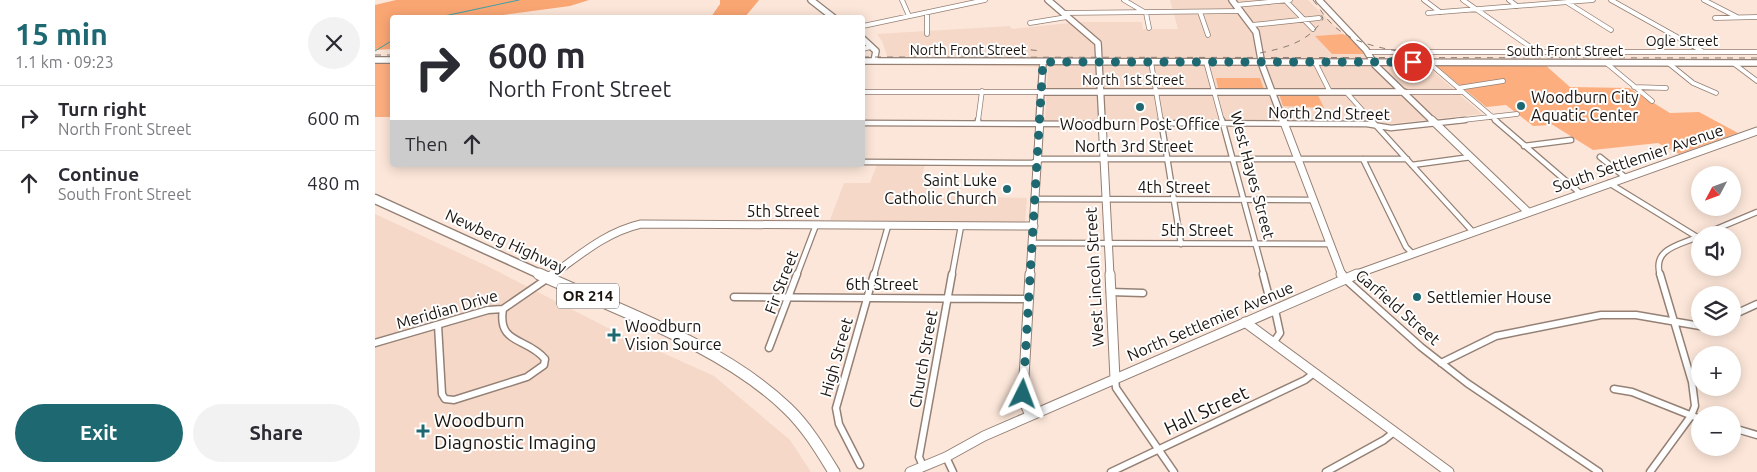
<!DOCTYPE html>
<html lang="en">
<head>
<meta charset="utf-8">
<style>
	:root { --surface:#fff; --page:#f2f2f3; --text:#2b2b33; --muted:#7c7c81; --line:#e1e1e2; --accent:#1e6971 }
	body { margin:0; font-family:Ubuntu,sans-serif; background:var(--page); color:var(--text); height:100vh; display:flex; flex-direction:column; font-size:19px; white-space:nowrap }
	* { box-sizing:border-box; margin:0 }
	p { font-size:16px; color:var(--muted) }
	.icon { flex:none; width:28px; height:28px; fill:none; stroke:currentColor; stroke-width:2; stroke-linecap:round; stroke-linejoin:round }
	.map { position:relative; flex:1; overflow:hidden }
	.side { display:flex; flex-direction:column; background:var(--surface); width:375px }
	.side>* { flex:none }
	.banner { position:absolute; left:15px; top:15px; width:475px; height:152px; border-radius:5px; box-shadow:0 2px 12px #0003; background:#fff; color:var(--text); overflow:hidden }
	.needle { width:32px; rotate:229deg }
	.buttons { position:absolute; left:1316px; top:166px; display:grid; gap:10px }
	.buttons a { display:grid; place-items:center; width:50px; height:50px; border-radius:50%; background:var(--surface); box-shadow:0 2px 12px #0003; font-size:25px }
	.pin { position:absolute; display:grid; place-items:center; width:42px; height:42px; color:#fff; margin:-21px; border:2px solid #fff; border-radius:50%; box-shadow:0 1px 5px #0007 }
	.me { position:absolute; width:55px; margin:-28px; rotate:3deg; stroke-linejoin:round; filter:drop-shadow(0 0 4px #0008) }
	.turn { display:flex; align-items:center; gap:18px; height:105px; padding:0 15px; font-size:22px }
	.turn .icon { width:65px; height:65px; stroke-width:2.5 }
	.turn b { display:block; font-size:35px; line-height:42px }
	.then { display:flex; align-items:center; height:48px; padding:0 15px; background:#0003; gap:10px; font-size:19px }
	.round { display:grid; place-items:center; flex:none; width:52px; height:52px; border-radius:26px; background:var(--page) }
	.overview { display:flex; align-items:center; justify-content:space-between; height:85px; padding:0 15px }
	h1 { font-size:30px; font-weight:700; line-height:38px; color:var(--accent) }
	.cta { display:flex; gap:10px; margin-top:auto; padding:10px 15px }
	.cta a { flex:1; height:58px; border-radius:30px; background:var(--accent); color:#fff; font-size:20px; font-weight:700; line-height:58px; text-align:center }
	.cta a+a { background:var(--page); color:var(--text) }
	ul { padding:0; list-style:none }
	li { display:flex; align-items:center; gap:15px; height:65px; padding:0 15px; border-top:1px solid var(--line) }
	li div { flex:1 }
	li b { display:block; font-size:19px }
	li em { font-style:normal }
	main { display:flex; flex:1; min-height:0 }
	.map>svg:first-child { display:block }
</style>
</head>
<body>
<main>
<section class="side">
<div class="overview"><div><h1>15 min</h1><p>1.1 km · 09:23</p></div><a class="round"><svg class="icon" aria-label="close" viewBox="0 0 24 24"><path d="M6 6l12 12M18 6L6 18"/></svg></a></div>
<ul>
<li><svg class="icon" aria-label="right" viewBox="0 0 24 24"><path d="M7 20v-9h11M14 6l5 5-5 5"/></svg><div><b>Turn right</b><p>North Front Street</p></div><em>600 m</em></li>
<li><svg class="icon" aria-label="ahead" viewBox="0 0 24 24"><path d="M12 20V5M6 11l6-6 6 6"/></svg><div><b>Continue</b><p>South Front Street</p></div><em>480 m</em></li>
</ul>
<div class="cta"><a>Exit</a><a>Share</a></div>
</section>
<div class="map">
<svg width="1382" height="472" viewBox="0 0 1382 472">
	<rect width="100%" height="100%" fill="#fce6d9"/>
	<path fill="#f5d8c7" d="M795,0H933L968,34L941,36L957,54H989L1053,67L1107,114L1013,124L670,121L673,67L515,64L507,41L502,34L635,26L637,29L705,22H767L768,29H803Z
		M502,164L550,165L546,178H555L550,196L652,198L650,223L455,220L469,183H495Z
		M0,214L112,266L237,330L339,376L415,440L436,472H0Z"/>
	<path fill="#fdae7f" d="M968,34L977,39L989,54H957L940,36Z
		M0,64H17V117H0Z
		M1169,64L1195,87L1254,88L1295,113L1324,112L1363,133L1304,154L1283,143L1218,150L1178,125L1158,126L1131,105L1111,107L1060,65Z
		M841,78H885L889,89L846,90L843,88Z
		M904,94L943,95L949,108L908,106Z"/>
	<path fill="#faa673" d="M21,0H214L195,6L113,17L18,18L17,49L0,50V5Z
		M345,0H384L370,17H336L345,4Z"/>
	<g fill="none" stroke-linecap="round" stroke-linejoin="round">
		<path stroke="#3f9fa8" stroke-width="1" d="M60,18L144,0
			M0,51L18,40"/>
		<defs>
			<path id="street-far2" d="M527,0L534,16
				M749,0L771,13L774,28
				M910,0L938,29
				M1049,0L1065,12
				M1088,0L1161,51
				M1134,0L1142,6
				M1236,0L1327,51
				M1329,0L1362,17
				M1193,3L1236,30
				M861,5L915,0
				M825,12L833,35
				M552,13V34
				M688,13L866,11
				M1053,13L1218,0
				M1340,18L1382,17
				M655,23L692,17
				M877,25L944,18
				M488,26L610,0
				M488,49L495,47
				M992,52H1382
				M776,62L786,121
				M831,62L847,121
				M940,62L955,92
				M1053,62L1122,121
				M1230,62L1277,101
				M1292,62L1318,83L1341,93
				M1358,63L1382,81
				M1259,87L1291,88
				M1083,88L1128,81
				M488,92H666
				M971,92L997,121
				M1029,92H1087
				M603,121L607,91
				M1079,121L1142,114"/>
			<path id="street-far1" d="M786,120L806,244
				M847,120L889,275
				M996,120L1098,232
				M1120,120L1205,193
				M488,123L726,124
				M603,123V120
				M786,123L992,124L1016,128L1090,120
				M1149,146L1196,140
				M1225,157L1250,177
				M988,159L1031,247L1037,253
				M488,162L657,163L667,159H1032
				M1037,165L1096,157
				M1234,183L1322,237
				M660,199L938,200
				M1327,235L1382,212
				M657,243L955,244
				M422,275L441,225
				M499,275L513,226
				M577,275L586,226
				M1285,275C1277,248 1305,245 1325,236"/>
			<path id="street" d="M888,274L894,297
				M970,279L1046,347L1092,383L1224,472
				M735,292L768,293
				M359,297L653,299
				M1358,315L1382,304
				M63,325L67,394L70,399L79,400L152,377L169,365L170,359C152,337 122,345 128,309
				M0,343L113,310L128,309L173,278
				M898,343L905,333L900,310
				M394,348L422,274
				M1066,363L1121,336L1226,315H1261L1325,326
				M740,379L741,388L799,472
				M1239,389L1257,392L1325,419
				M1358,428L1382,435
				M571,457L578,472
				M485,465L464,424L461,408L499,274
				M548,466L544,457L577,274
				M736,472L930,380L939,373
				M951,472L1009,440L1019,432
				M1275,472L1316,416L1320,406L1317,382L1285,274"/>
			<path id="secondary-far2" d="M436,0L459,18
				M673,0L723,43L727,121
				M857,0L881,32L887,65L908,121
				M944,0L991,50L1000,65L1058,121
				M488,39L501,51L499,61
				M0,60H18
				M488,61L1382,63
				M666,92H1029
				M664,121L668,62"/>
			<path id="secondary-far1" d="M727,120L735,275
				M908,120L967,275
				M1057,120L1152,211
				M177,275C205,255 231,232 266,224L659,226
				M655,275L665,120
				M979,275L1382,131"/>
			<path id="secondary" d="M735,274L740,379
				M966,274L970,279
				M173,278L179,274
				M870,322L1074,472
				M655,415L648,400V394L655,274
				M535,472L571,457L609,436L982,274"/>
			<path id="primary-far1" d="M0,199L167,275"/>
			<path id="primary" d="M164,274C245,311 348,346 412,408C431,426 445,449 459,472"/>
		</defs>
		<use href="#street-far2" stroke="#948075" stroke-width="5.5"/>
		<use href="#street-far1" stroke="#948075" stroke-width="7"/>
		<use href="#street" stroke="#948075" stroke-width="9"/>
		<use href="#secondary-far2" stroke="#948075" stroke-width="8"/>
		<use href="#secondary-far1" stroke="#948075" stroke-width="9"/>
		<use href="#secondary" stroke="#948075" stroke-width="11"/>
		<use href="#primary-far1" stroke="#948075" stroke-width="11"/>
		<use href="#primary" stroke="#948075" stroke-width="13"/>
		<use href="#street-far2" stroke="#fff" stroke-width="4"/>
		<use href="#street-far1" stroke="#fff" stroke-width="4.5"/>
		<use href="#street" stroke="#fff" stroke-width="6"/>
		<use href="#secondary-far2" stroke="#fff" stroke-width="5.5"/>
		<use href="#secondary-far1" stroke="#fff" stroke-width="7"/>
		<use href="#secondary" stroke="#fff" stroke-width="9"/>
		<use href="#primary-far1" stroke="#fff" stroke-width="8"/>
		<use href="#primary" stroke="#fff" stroke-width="11"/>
		<path stroke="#8b7c73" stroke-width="1" stroke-dasharray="6 6" stroke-linecap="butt" d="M938,0C944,7 948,15 955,22C974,43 1006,48 1033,53
			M584,50L627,47L667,51
			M885,53C910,48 934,42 948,19L945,10
			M0,55H18
			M488,57L1382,58"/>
	</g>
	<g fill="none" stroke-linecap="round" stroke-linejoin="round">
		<path stroke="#1e6971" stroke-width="9" stroke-dasharray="0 16.2" d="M648,394L668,62H1038"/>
	</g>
	<g fill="#1e6971" stroke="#fff" stroke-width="2">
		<circle cx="1146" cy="106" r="5"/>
		<circle cx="765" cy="107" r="5"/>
		<circle cx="632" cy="189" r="5"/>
		<circle cx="1042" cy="297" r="5"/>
		<path d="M236.5 327.5h5v5h5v5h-5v5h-5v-5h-5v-5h5z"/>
		<path d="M45.5 423.5h5v5h5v5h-5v5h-5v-5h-5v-5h5z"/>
	</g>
	<g text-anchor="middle" stroke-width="4" stroke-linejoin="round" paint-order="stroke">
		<g font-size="14" fill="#1b140f" stroke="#fff">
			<text x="1307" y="46">Ogle Street</text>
			<text x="593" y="55">North Front Street</text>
			<text x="1190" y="56">South Front Street</text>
			<text x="758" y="85">North 1st Street</text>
		</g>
		<rect fill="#fff" stroke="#5f5a57" stroke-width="1" x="182" y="283.5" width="62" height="25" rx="4"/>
		<g font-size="15" font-weight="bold" fill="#1b140f">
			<text x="213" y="301">OR 214</text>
		</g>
		<g font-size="16" fill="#1b140f" stroke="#fff" text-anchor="start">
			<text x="1156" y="103">Woodburn City<tspan x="1156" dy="18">Aquatic Center</tspan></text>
			<text x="765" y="130" text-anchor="middle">Woodburn Post Office</text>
			<text x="622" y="186" text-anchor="end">Saint Luke<tspan x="622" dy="18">Catholic Church</tspan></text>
			<text x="1052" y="303">Settlemier House</text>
			<text x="250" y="332">Woodburn<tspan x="250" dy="18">Vision Source</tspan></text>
		</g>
		<g font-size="16" fill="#1b140f" stroke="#fff">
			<text transform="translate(954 113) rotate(1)" y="6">North 2nd Street</text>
			<text x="759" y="152">North 3rd Street</text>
			<text transform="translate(1263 158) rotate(-19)" y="6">South Settlemier Avenue</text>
			<text transform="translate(878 175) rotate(75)" y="6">West Hayes Street</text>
			<text x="799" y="193">4th Street</text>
			<text x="408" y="217">5th Street</text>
			<text x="822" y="236">5th Street</text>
			<text transform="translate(131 241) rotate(25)" y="6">Newberg Highway</text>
			<text transform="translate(719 277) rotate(-93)" y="6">West Lincoln Street</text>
			<text transform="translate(406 282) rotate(-69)" y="6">Fir Street</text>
			<text x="507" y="290">6th Street</text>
			<text transform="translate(1023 307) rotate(41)" y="6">Garfield Street</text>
			<text transform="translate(72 309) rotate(-16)" y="6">Meridian Drive</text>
			<text transform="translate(835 321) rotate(-23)" y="6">North Settlemier Avenue</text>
			<text transform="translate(461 357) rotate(-74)" y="6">High Street</text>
			<text transform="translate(548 359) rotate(-80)" y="6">Church Street</text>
		</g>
		<g font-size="19" fill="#1b140f" stroke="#fff">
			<text transform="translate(831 410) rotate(-25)" y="7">Hall Street</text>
		</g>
		<g font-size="19" fill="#1b140f" stroke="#fff" text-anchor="start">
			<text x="59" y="427">Woodburn<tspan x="59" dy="22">Diagnostic Imaging</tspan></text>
		</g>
	</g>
</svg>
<div class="buttons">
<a><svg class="needle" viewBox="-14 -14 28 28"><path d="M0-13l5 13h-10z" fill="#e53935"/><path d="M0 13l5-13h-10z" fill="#7c7c81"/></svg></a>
<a><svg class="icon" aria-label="sound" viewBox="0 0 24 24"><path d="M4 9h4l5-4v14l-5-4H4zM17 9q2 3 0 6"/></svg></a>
<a><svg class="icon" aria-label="layers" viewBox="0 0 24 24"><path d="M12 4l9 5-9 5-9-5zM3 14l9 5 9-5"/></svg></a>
<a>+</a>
<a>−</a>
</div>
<div class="pin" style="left:1038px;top:62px;background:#d93025"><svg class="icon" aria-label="arrive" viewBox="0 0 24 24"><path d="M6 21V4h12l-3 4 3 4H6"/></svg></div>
<svg class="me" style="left:648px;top:394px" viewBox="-20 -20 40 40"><path d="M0-17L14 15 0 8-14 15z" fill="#1e6971" stroke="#fff" stroke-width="4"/></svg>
<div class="banner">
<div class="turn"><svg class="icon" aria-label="right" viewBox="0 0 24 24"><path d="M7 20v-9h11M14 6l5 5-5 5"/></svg><div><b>600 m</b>North Front Street</div></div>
<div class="then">Then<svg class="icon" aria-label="ahead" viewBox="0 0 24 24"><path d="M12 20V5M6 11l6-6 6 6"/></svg></div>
</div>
</div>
</main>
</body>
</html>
